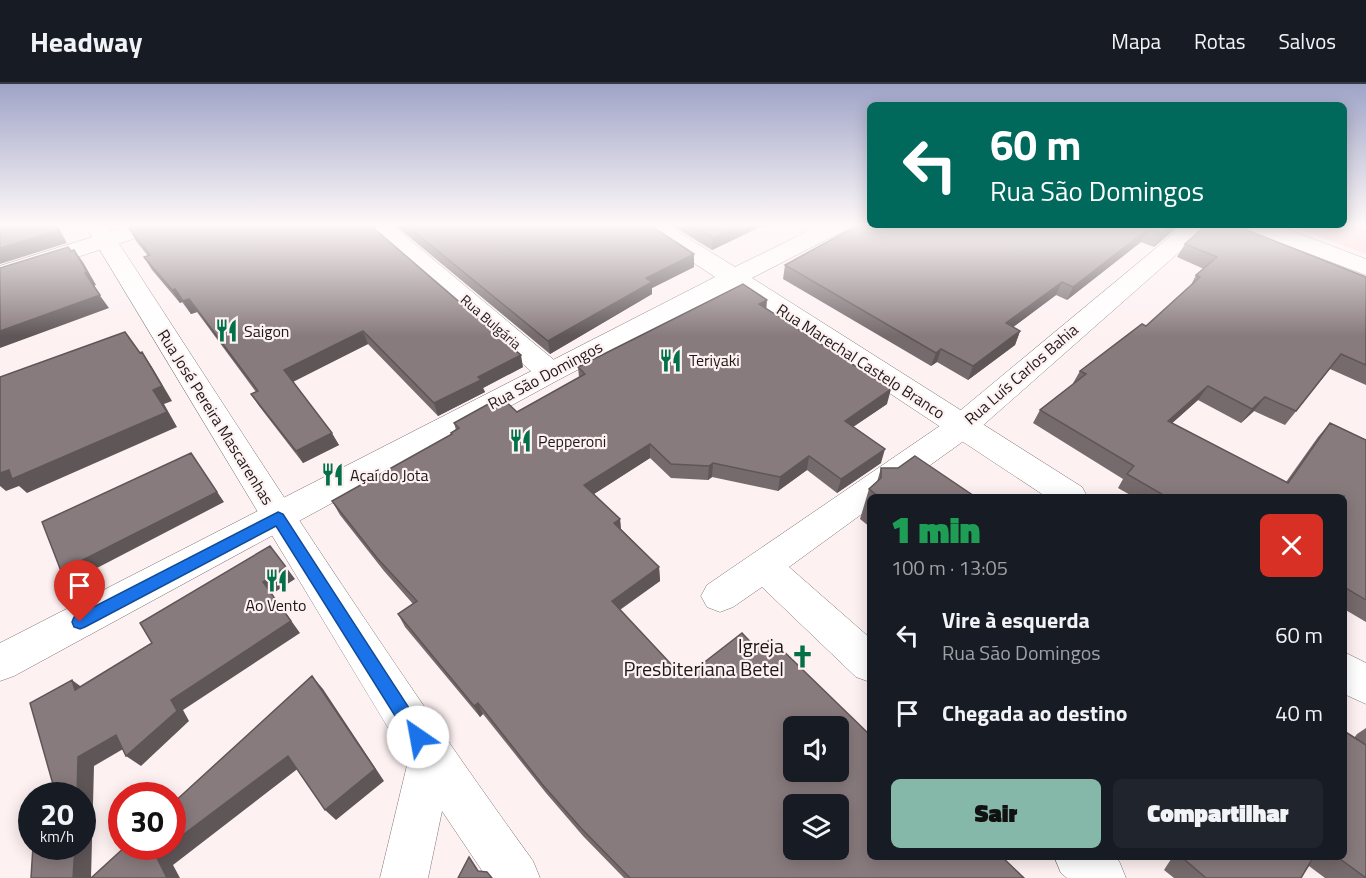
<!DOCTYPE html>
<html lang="pt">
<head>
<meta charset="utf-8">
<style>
	:root { --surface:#171b24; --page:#20242c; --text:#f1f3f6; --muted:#9ea1a6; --line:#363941; --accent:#85b8a8 }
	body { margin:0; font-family:"Titillium Web",sans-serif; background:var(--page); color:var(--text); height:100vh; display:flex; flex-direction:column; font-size:22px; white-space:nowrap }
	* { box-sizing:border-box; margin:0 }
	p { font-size:20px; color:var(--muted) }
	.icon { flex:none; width:33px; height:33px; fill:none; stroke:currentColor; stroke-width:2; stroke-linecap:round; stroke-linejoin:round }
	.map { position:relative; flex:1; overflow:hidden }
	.side { position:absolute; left:867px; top:410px; width:480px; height:366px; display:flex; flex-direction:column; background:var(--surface); border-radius:9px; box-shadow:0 3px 15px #0003 }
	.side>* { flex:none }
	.guide { position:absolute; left:867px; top:18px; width:480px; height:126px; border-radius:9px; box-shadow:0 3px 15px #0003; background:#00695c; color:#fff; overflow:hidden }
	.controls { position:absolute; left:783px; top:632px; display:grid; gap:12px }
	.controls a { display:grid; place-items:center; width:66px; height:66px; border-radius:9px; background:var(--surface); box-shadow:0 3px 15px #0003; font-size:30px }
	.speed { position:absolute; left:18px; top:698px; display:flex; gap:12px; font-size:30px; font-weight:700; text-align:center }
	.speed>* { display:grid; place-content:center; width:78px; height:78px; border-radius:50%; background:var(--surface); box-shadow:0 3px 15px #0003; line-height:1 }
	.speed small { font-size:15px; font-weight:400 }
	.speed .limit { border:9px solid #d22; background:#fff; color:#111 }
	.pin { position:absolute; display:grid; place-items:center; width:51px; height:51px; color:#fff; margin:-62px -26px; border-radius:50% 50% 50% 0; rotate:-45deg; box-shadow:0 0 6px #0007 }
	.pin .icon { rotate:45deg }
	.me { position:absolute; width:66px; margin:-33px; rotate:327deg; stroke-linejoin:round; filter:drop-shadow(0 0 4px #0008) }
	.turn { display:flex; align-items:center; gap:21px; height:126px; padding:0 24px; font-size:27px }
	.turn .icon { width:78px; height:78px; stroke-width:2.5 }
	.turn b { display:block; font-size:42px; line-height:51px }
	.round { display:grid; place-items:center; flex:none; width:63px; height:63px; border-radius:9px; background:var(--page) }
	.head { display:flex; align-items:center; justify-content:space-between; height:102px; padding:0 24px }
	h1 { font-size:36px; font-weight:800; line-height:45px; color:#1e9e55 }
	.action { display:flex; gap:12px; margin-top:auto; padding:12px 24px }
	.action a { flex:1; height:69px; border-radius:9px; background:var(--accent); color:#111; font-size:24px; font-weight:800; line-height:69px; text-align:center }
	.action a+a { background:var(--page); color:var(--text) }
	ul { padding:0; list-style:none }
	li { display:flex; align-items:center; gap:18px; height:78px; padding:0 24px }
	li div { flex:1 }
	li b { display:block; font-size:22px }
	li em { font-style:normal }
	header { display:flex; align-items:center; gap:36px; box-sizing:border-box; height:84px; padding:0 30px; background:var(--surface); border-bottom:2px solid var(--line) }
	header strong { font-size:28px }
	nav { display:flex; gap:33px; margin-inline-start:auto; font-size:21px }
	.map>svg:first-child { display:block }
</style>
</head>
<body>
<header>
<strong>Headway</strong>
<nav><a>Mapa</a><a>Rotas</a><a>Salvos</a></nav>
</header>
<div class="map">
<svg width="1366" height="794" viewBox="0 0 1366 794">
	<rect width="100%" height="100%" fill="#fef1f2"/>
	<path fill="#ffd1d7" d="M1287,141H1350L1366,146V170Z"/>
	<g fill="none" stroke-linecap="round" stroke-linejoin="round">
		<defs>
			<path id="minor" d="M85,141H107C246,355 383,570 533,777L540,794H487L442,727L428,794H380L408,677Z
				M367,141H392L560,281L564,288L560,295L550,297L540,295L370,146Z
				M1184,141H1210L972,351L887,412H870V424L789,483L870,554V598L856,593L762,503L733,523L720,528L707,523L701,512L707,501L950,335Z
				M1054,772H1114L1119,777L1126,794H1067L1061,789Z"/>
			<path id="tertiary" d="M131,141H165L161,146L0,198V182Z
				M641,141H667L735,183L820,141H848L845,146L752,194L1082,403L1087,412H1045L732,205L560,295L14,592L0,597V559L715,193L644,146Z
				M1344,568L1366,579V620L1344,610Z"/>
			<path id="primary" d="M1243,141H1276L1366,175V191L1247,146Z"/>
		</defs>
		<use href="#minor" stroke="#817576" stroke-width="1"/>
		<use href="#tertiary" stroke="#817576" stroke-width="1"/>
		<use href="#primary" stroke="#817576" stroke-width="1"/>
		<use href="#minor" fill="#fff" fill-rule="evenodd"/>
		<use href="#tertiary" fill="#fff" fill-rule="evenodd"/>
		<use href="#primary" fill="#fff" fill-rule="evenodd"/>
	</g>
	<path fill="#756a6c" d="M395,141H650L694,183L652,204V210L550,270Z
		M671,141H772L766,144L762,142L712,166Z
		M1180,141L1154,163L1141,158L1067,216L1056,211L1013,243L1020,247L1015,261L968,296L937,278L931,282L783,195L785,181Z
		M1206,141H1251L1247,146L1366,193V301L1330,285L1285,341L1254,327L1241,339L1198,316L1172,339L1286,398L1318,353L1330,339L1366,356V538L1344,525V412H1132L1118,404L1123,395L1033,339L1040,326L1072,301L1080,287L1146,242L1191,201L1196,191L1204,185L1177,173L1185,160Z
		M129,144L523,283L483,304L485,308L438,332L368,260L293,297L339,361L303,379L259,322L251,310L256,308L197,228L191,230L182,218L180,219L152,186L144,173L148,172L136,157Z
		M766,224L887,320L853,343L881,379L837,409L807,386L778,407L712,393L708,396L671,394L650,374L594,410L620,435L621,445L659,483L660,497L620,526L684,594L870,772L1024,794H624L583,752L546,709L483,630L480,633L405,543L398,530L413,520L384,487L340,431L332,417L451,351V349L456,346L454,339L517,328L579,293L578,283Z
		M881,384L974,412H870V443L860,435L869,405L877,398Z
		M1366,644V794H1325L1309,782L1301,794H1174L1164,786L1173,772H1344L1354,654L1357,650Z"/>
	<path fill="#5f5658" d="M55,141H57L67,159L0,180V164Z
		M741,141H762V142L712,166L713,154Z
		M1172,141H1180L1154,163L1161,150Z
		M1148,145L1141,158L1067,216L1073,203Z
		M74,166L83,178L96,201L93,202L109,224L0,264V247Z
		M694,170V183L652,204V210L550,270L548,257L646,194Z
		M1062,198L1056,211L1000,253L1006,239Z
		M175,205L182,218L180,219L172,206Z
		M189,215L197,228L191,230L183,217Z
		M767,216L766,230L759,220Z
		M363,247L368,260L291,299L284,286Z
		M1020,247L1015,261L968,296L973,282Z
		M941,265L937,278L931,282L936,269Z
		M142,268L152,283L172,317L164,320L177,343L27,409L19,402L6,407L0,402V389Z
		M521,271L523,283L483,304L485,308L438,332L434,319L478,293Z
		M1208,302L1198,316L1159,351L1168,337Z
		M891,305L887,320L841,351L845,337Z
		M1265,313L1254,327L1241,339L1252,325Z
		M332,349L339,361L303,379L296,367Z
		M650,360V374L586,415L584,401Z
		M885,365L881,379L837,409L841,395Z
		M191,369L224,418L72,497L61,487Z
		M809,372L807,386L778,407L780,393Z
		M713,379L712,393L708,396L709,382Z
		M620,435L621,449L614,439Z
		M286,483L295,495L272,510L300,549L183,626L189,637L141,682L126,672L263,498Z
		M659,483L660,497L613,530L612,517Z
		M312,592L323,605L384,697L336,736L325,726Z
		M72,596L87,607L75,606Z
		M478,619L483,630L480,633L474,622Z
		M116,651L130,661L94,682L91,794H73L75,762H82V711H77L78,673Z
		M288,672L300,683L173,781L180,794H167L156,772L169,762H172V759Z"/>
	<path fill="#887b7d" stroke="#5f5658" stroke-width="1.5" fill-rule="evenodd" d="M0,141H55L59,146L0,164Z
		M140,141H370L521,271L478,293L481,296L434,319L363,247L284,286L332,349L296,367L251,310L258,307L189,215L183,217L175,205L172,206L144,173L150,171L129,144Z
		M406,141H650L694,170L646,194L652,198L548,257Z
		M691,141H741L713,154Z
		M858,141H1172L1161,150L1148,145L1073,203L1062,198L1006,239L1020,247L973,282L941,265L936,269L785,181Z
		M1206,141H1249L1244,145L1366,193V281L1341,270L1296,327L1265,313L1252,325L1208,302L1168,337L1288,399L1330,339L1366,356V516L1344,503V412H1165L1127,390L1134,382L1040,326L1086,290L1080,287L1142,240L1146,242L1200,193L1196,191L1217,173L1185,160Z
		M68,163L71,167L74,166L87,188L85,189L100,211L0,247V184Z
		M743,200L767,216L759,220L891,305L845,337L885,365L841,395L809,372L780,393L713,379L709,382L671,380L650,360L584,401L620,435L614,439L659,483L612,517L684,594L742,549L757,565L771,555L870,651V772H1001L1024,794H630L580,743L542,700L478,619L474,622L398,530L417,517L377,474L332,417L452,350L451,349L459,344L454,339L501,313L517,328L585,290L578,283ZM794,642H838V687H794ZM794,720H838V765H794Z
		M125,248L140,269L142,268L162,302L153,306L167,328L12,395L9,386L0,389V293Z
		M191,369L217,408L61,487L42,438Z
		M915,372L974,412H878L869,405L881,394V384H898Z
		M270,462L286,483L263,498L291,537L171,616L177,627L126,672L116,651L78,673L77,711H56L30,619L72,596L75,606L152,559L140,539Z
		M312,592L375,685L325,726L288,672L172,759V720Z
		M1344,647L1366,661V794L1336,772H1344Z
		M33,762H75L73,794H31Z
		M126,762H169L156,772L167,794H91Z
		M1186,772H1314L1301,794H1206L1184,775Z
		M469,773L478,787L487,788L492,794H458Z"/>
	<linearGradient id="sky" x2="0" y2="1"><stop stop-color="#9fa4c7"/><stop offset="0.56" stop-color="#fff9f9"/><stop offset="1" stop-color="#fff9f9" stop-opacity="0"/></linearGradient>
	<rect width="1366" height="252" fill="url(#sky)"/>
	<path fill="#1a73e8" stroke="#114b97" stroke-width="1.5" d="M278,428L283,430L424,647L427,653L424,659L418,662L412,659L276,442L85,543L80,545L74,543L72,538L74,533Z"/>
	<defs>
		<symbol id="restaurant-bare" viewBox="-9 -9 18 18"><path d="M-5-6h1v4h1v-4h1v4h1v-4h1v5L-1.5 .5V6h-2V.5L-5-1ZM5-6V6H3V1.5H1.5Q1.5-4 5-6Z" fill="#027049" stroke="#fef1f2" stroke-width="2.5" paint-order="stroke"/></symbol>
		<symbol id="church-bare" viewBox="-9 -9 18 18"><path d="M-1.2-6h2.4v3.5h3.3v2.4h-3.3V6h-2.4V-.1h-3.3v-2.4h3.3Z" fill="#027049" stroke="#fef1f2" stroke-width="2.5" paint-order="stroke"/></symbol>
	</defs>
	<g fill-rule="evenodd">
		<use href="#restaurant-bare" x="210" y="230" width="33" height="33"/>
		<use href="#restaurant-bare" x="654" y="260" width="33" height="33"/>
		<use href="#restaurant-bare" x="504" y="340" width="33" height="33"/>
		<use href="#restaurant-bare" x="316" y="374" width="33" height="33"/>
		<use href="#restaurant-bare" x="260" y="480" width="33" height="33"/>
		<use href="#church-bare" x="786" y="556" width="33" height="33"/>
	</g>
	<g text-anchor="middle" stroke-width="4.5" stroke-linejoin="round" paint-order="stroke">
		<g font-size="14" fill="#1d1919" stroke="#fef1f2">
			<text transform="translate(491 238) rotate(41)" y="5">Rua Bulgária</text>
		</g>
		<g font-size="16" fill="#1d1919" stroke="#fef1f2" text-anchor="start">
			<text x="244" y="253">Saigon</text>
			<text x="689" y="282">Teriyaki</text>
			<text x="538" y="363">Pepperoni</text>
			<text x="350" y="397">Açaí do Jota</text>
			<text x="276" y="527" text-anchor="middle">Ao Vento</text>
		</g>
		<g font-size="16" fill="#1d1919" stroke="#fef1f2">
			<text transform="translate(861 277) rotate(33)" y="6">Rua Marechal Castelo Branco</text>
			<text transform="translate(1021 290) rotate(-41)" y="6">Rua Luís Carlos Bahia</text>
			<text transform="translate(545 291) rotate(-28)" y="6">Rua São Domingos</text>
			<text transform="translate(216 333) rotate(58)" y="6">Rua José Pereira Mascarenhas</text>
		</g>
		<g font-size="20" fill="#1d1919" stroke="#fef1f2" text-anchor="end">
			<text x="784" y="569">Igreja<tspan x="784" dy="23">Presbiteriana Betel</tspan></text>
		</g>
	</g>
</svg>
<div class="controls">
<a><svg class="icon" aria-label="sound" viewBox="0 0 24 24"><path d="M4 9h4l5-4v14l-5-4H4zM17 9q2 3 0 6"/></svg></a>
<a><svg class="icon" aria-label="layers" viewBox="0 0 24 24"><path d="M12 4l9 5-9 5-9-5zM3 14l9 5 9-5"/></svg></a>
</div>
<div class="speed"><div>20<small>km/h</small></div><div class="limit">30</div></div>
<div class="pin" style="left:80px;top:538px;background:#d93025"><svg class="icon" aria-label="arrive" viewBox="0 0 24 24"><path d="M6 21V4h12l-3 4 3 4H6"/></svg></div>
<svg class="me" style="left:418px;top:653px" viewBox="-20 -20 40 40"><circle r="19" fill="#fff"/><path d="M0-13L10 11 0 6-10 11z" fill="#1a73e8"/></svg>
<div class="guide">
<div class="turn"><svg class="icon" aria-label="left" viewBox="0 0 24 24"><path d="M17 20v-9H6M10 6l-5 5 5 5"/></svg><div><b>60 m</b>Rua São Domingos</div></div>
</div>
<section class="side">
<div class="head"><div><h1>1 min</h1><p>100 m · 13:05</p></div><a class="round" style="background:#d93025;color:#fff"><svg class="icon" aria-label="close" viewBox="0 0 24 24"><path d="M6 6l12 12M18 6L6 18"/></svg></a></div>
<ul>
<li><svg class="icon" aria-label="left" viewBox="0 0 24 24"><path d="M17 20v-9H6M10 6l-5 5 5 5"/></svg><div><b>Vire à esquerda</b><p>Rua São Domingos</p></div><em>60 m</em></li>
<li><svg class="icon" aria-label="arrive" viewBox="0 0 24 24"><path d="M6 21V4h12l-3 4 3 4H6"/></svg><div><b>Chegada ao destino</b></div><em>40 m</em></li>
</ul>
<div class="action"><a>Sair</a><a>Compartilhar</a></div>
</section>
</div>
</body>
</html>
